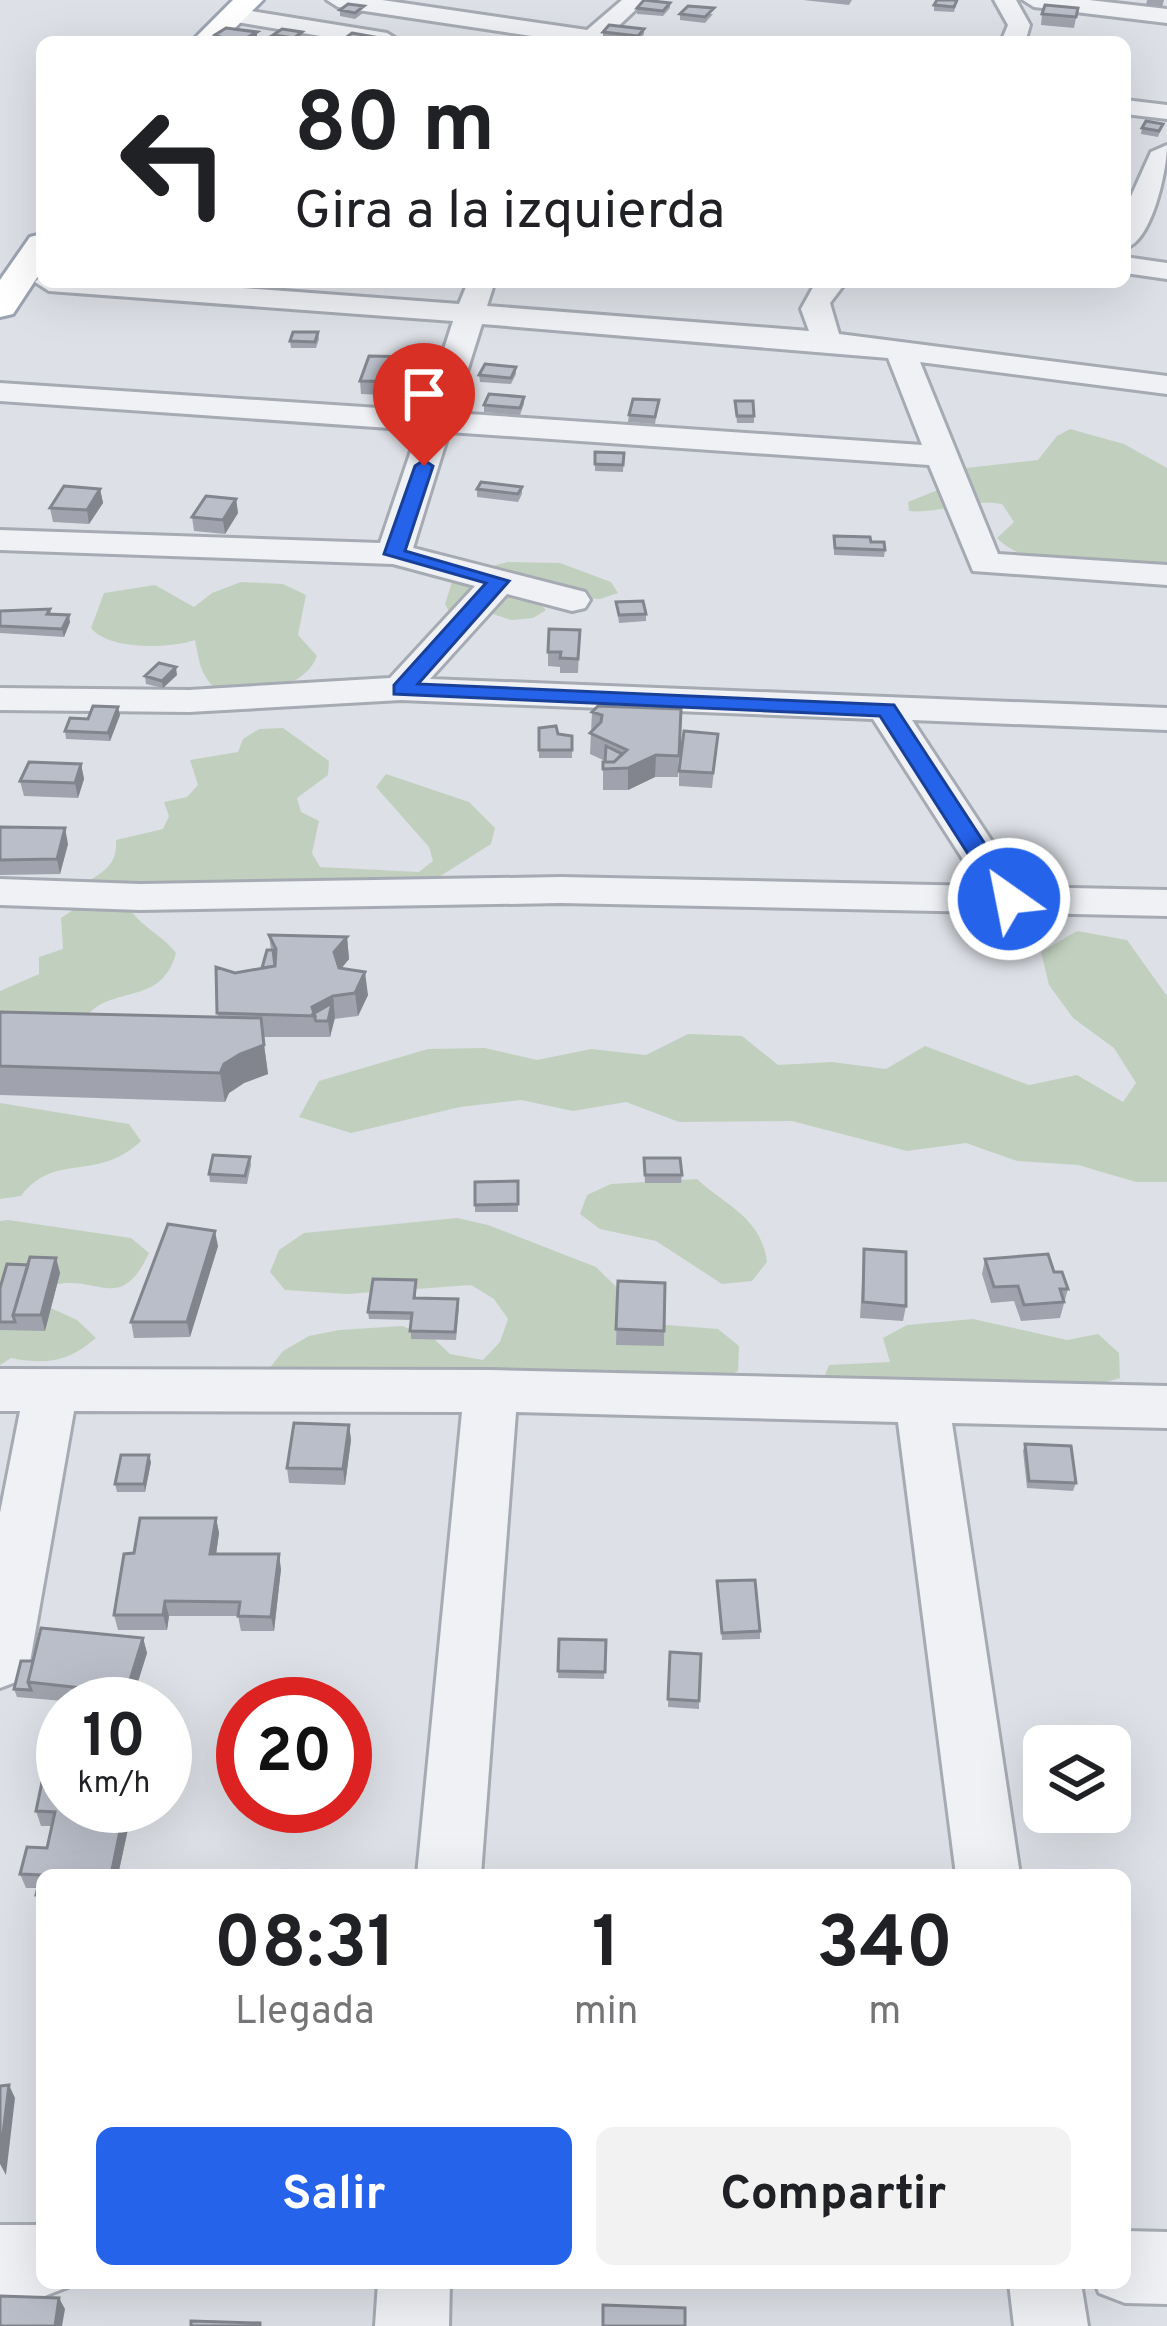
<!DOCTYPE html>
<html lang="es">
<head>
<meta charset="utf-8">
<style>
	:root { --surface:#fff; --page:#f2f2f2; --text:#202124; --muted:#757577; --accent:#2563eb }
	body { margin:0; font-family:Overpass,sans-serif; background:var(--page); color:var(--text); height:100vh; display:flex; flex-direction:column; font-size:45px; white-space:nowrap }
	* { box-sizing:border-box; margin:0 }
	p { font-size:39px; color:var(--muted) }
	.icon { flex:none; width:66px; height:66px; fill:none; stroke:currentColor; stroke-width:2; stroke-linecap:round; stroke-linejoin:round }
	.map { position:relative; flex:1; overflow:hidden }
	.sheet { position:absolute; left:36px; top:1869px; width:1095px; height:420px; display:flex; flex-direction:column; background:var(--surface); border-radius:18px; box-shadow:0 12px 48px #0002 }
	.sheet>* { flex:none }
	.hud { position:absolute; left:36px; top:36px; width:1095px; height:252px; border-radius:18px; box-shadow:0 12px 48px #0002; background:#fff; color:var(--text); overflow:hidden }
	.tools { position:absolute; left:1023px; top:1725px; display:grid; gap:24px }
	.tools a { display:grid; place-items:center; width:108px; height:108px; border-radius:18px; background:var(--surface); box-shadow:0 12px 48px #0002; font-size:60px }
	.speed { position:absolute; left:36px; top:1677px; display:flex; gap:24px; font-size:60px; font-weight:700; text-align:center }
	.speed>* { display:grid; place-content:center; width:156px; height:156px; border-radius:50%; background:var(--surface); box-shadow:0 12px 48px #0002; line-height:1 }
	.speed small { font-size:30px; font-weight:400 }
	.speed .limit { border:18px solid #d22; background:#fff; color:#111 }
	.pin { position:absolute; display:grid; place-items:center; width:102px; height:102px; color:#fff; margin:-123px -51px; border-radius:50% 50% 50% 0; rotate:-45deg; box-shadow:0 0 12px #0007 }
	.pin .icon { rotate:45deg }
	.me { position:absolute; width:132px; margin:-66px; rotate:327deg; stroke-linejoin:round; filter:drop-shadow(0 0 9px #0008) }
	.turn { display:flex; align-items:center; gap:42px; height:252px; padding:0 60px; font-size:54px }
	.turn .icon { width:156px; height:156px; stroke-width:2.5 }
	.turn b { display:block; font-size:84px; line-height:102px }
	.eta { display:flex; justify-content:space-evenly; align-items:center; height:204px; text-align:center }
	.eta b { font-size:72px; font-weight:700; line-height:84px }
	.action { display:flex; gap:24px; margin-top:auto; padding:24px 60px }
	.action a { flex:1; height:138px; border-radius:18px; background:var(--accent); color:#fff; font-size:48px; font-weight:700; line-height:138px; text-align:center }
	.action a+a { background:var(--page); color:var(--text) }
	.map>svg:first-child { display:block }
</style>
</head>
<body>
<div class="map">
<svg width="1167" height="2326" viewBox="0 0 1167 2326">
	<rect width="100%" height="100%" fill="#dde0e6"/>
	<path fill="#c1d0be" d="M1070,429L1124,444L1167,468V578C1119,573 1032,573 997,538L1014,522L1002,504C970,498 941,514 909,511L908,502L950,485L966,468L1038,460L1057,436Z
		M395,557L489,567L508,562L560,563L611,582L618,593L600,599L519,594L536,600L546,610L533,618L511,620L493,614L451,615L445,604L452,582L437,573L394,568Z
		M241,582L283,584L306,595L298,635L317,656C304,690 253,695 222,695C200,676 200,665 195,640C170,649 108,650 91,628L104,593L155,585L194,607L212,593Z
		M283,728L329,761L328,775L297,798L301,812L319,821L312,853L320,867L419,872L433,861L429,847L376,787L386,774L469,802L495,828L491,844L423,887L258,894L216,881L192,882L126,902C136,925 161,933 176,953C160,1013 101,978 78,1030L0,1031V991L39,974V957L63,949L61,918L97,894L90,880C108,869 117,862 116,840L163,829L169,816L164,802L187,797L198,785L190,760L238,752L243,739L259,729Z
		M1077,931L1127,940L1167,996V1182H1136L1078,1165L1017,1161L966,1143L907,1151L792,1121L679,1122L626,1102L573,1111L521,1100L460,1107L351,1133L299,1117L319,1081L428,1049L485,1048L537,1060L591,1049L646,1055L688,1034L742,1036L778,1065L832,1062L886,1069L925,1046L1029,1085L1077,1075L1123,1102L1136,1083L1114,1048L1073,1018L1049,985L1041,952Z
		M0,1103L129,1124L141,1141C97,1183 55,1151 21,1196L0,1199Z
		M697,1179C727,1207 761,1217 767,1262L752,1281L722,1284L656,1241L600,1229L580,1214L587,1195L611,1184Z
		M457,1218L488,1225L596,1267L654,1324L718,1329L739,1346L738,1371L711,1384L265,1374L283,1351L309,1336L339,1330L402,1326L431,1336L450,1354L483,1360L500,1342L508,1319L494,1299L471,1285L347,1294L285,1290L270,1272L279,1250L304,1233Z
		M8,1220L131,1238L149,1253C120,1315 99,1274 53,1285C45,1287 35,1294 27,1297L77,1320L96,1338C68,1362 47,1365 11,1358L0,1365V1221Z
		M973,1319L1067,1340L1098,1334L1119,1353L1120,1378L1092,1386L820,1388L829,1365L890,1362L883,1338L907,1325Z"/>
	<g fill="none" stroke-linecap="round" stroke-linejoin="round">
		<defs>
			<path id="minor" d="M327,0H382L587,30L622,0H646L610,34L630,42H572L338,7Z
				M994,0H1016L1030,25L1025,42H1001L1008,25Z
				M1023,0H1089L1167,9V23L1034,7Z
				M232,8L387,33L398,40L357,42L224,20V10Z
				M1125,100L1167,105V119L1125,114Z
				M1167,145C1167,170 1152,242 1125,248V210L1151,152Z
				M1125,257L1167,263V279L1125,273Z
				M42,275V282H162L459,304L468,282H490L493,287L487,306L809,331L801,309L816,282H846L830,303L839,334L1167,376V394L920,362L998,554L1167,565V585L973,571L929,465L449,432L413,548L585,592L590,600L585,608L572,611L507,594L430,679L1167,708V730L912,720L1022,887L1167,890V916L561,903L140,910L0,905V879L140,884L561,877L980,886L873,719L401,700L189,712L0,710V688L189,690L390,678L475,586L393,564L0,550V530L380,543L418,430L0,401V383L424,411L453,321L49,291L35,282ZM482,324L888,358L922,445L454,413Z
				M0,1369L491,1370L1167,1386V1428L952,1423L1020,1875H956L898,1422L516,1412L481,1875H417L462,1412L74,1411L30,1662L21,1680L0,1688V1513L20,1411H0Z
				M0,2225H42V2283H69L68,2287L42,2297H0Z
				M1125,2231L1167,2232V2304L1125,2303L1099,2293L1095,2283H1125Z
				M378,2283H450L449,2326H375Z
				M1009,2283H1081L1088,2326H1014Z"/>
			<path id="major" d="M233,0H263L221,42H191Z
				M42,234V270L13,314L0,317V280L30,237Z"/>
		</defs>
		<use href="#minor" stroke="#a6aab3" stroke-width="6"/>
		<use href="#major" stroke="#9ca3b2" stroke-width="6"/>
		<use href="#minor" fill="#eff1f5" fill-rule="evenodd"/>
		<use href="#major" fill="#fff" fill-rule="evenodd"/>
	</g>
	<path fill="#a0a3ad" d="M803,0H852L849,5Z
		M957,0L954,12L934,11V5Z
		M1147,0H1164L1162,7L1146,5Z
		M670,3V8L663,16L637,14V8Z
		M1078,8L1074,28L1041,25L1042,14Z
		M340,10L364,12L355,19L340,16Z
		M680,14H713L705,23L680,20Z
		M644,29V34L638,42L603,38V32Z
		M257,32V38L250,42L215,40V35Z
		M302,32V38L296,42L274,41L273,35Z
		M1163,124L1158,137L1141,134L1142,128Z
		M318,332L319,339L316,348H291L290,341Z
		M516,367V374L511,384L480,382L479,375Z
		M414,371L406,396L361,394L360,381Z
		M524,397V404L520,415L484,412V405Z
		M659,400L655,424L628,422L629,415Z
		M735,401L754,416V423H737Z
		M595,452L624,453L623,472L595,471Z
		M522,487V494L518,502L477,497V489Z
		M100,489L103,503L89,524L53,522L50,508Z
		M236,499L238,513L225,534L194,531L192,517Z
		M834,536L871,542L885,550L884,557L834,555Z
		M616,602L646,614V621L619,623Z
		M50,609L51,614L70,622L64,637L0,633V611Z
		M580,630L578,673H560V667L548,666V652Z
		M177,675L163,688L146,684L145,676Z
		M681,709L678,777H655L628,790H603V762L605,761L590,754L592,712Z
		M120,715L110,741L66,739L65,731L88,719Z
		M539,728L572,736V758H539Z
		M718,734L712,788L679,786V771Z
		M81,764L84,779L78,798L24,796L20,781Z
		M0,827L68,844L60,874L0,875Z
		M269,935L347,937L349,959L342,968L368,995L358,1016L334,1019L330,1037H263L268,1074L244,1083L229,1093L225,1102L0,1095V1012L218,1017L216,967L235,973L262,968L271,950Z
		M250,1157L251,1165L247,1184L210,1182L209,1174Z
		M644,1158L682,1175L681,1183H645Z
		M518,1181V1212H475V1182Z
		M218,1246L190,1337L134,1338L131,1322Z
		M864,1249L906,1306L903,1321L860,1318Z
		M56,1258L60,1273L45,1331L0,1330V1288L28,1265Z
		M985,1259L1054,1272L1068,1289L1060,1318L1021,1321L1014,1301L991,1303L982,1274Z
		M416,1280V1298L459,1307L456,1340L411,1339V1320L369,1319L368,1312Z
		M618,1281L665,1283L664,1346L616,1345Z
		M349,1425L351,1440L345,1485L289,1483L287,1468Z
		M1025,1444L1076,1483L1073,1491L1027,1488L1023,1451Z
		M151,1462L145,1492H117L115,1484Z
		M216,1518L219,1533L216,1554L281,1569L274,1631H241L238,1616H169L167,1630H118L114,1615L134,1553Z
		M717,1581L760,1631V1639L722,1640Z
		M143,1638L147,1653L131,1704H98L17,1697L14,1689L33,1661Z
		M559,1639L606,1640L604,1679L558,1678Z
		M670,1652L699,1701V1709L668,1707Z
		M63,1806H133L118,1875H42L41,1909L36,1895L37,1888H26L20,1874L47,1848L52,1826H41L36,1811Z"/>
	<path fill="#82858d" d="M257,32V38L250,42H239Z
		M414,357V371L406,396V382Z
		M100,489L103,503L89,524L87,510Z
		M236,499L238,513L225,534L223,520Z
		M69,615L70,622L64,637L62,629Z
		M176,667L177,675L163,688L162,681Z
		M118,707L120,715L110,741L108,733Z
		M656,755L655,777L628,790V768Z
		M81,764L84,779L78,798L75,783Z
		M65,828L68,844L60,874L57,859Z
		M347,937L349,959L336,974L334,952Z
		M365,972L368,995L358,1016L355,993Z
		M333,996L335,1018L330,1037L328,1021H316L312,1007Z
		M264,1045L268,1074L244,1083L229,1093L225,1102L220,1073L224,1064L240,1054Z
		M215,1231L218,1246L190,1337L187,1322Z
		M56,1258L60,1273L45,1331L41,1315Z
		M349,1425L351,1440L345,1485L343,1469Z
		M149,1455L151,1462L145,1492L144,1484Z
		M216,1518L219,1533L214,1569L210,1554Z
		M279,1554L281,1569L274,1631L271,1617Z
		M165,1601L169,1616L167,1630L163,1615Z
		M143,1638L147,1653L131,1704H129L126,1693Z
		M125,1806H133L118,1875H111Z
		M9,2085L15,2098L6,2175L0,2164V2158Z
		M59,2298L65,2309L62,2326H55Z"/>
	<path fill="#babec9" stroke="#82858d" stroke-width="3" d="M644,0L670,3L663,11L637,8Z
		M937,0H957L954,7L934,5Z
		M348,4L364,6L355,13L340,10Z
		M1045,5L1078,8L1076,17L1042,14Z
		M688,6L714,8L705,17L680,14Z
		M609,25L644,29L638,36L603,32Z
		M226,28L257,32L239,42H233L215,35Z
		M282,29L302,32L294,38L273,35Z
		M352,33L375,37L368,42H340Z
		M1146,121L1163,124L1159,131L1142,128Z
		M293,332H318L315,342L290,341Z
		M369,356L414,357L406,382L360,381Z
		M485,364L516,367L511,378L479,375Z
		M489,394L524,397L520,408L484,405Z
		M633,399L659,400L655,417L629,415Z
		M735,401H753L754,416H737Z
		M595,452L624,453L623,465L595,464Z
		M481,482L522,487L518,494L477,489Z
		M64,486L100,489L87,510L50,508Z
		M206,496L236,499L223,520L192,517Z
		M834,536L870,537L871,542H884L885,550L835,548Z
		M643,601L646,614L619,615L616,602Z
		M50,609L47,614L69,615L62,629L0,626V611Z
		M549,629L580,630L578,659L560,658L561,652H548Z
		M159,663L176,667L162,681L145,676Z
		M93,706L118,707L108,733L65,731L70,718L88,719Z
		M598,706L681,709L679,756L656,755L628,768L603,769V762H614L627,750L590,733L601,722L602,715L592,712Z
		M556,726L558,734L572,736V750H539V728Z
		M684,731L718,734L713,773L679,771Z
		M606,746L622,754L614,762H605Z
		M29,762L81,764L75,783L20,781Z
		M0,827L65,828L57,859L0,860Z
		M269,935L347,937L334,952L339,968L365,972L355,993L333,996L312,1007L315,1016L217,1013L216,967L235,973L275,966L276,949Z
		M267,950H273L275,966L262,968Z
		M332,1003L328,1021H316L313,1014Z
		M0,1012L261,1018L264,1045L240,1054L224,1064L220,1073L0,1066Z
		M213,1155L250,1157L245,1176L209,1174Z
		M644,1158H680L682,1175H645Z
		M518,1181V1204L475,1205V1182Z
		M168,1224L215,1231L187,1322H131Z
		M864,1249L906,1252V1306L863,1302Z
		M1048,1254L1054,1272H1062L1068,1289H1060L1064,1302L1024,1305L1018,1286L994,1287L985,1259Z
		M30,1257L56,1258L41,1315H13Z
		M7,1264L28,1265L13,1315L15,1322H0V1288Z
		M373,1279L416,1280L414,1298L458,1299L455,1332L410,1331L412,1313L368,1312Z
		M618,1281L665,1283L664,1331L616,1329Z
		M294,1423L349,1425L343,1469L287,1468Z
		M1025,1444L1071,1446L1076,1483L1029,1481Z
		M121,1455H149L144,1484H115Z
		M140,1518H216L210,1554H279L271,1617L238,1616L240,1602L165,1601L163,1615H114L124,1554L134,1553Z
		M755,1580L760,1631L722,1633L717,1581Z
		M41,1628L143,1638L126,1693L28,1682Z
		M559,1639L606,1640L605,1672L558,1671Z
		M670,1652L701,1654L699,1701L668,1699Z
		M21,1661H33L28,1682L31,1690L14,1689Z
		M63,1778V1806H125L111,1875H42V1895H36L41,1875L20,1874L27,1847L47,1848L55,1812L36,1811L42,1782L62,1783Z
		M9,2085L0,2158V2086Z
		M0,2296L59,2298L55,2326H0Z
		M603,2305L685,2308V2326H603Z
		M191,2321L260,2323V2326H191Z"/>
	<path fill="#2563eb" stroke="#184099" stroke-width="3" d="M424,460L433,466L405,551L509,581L418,684L894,705L1021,899L1017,904H1000L880,716L394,694V685L486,583L384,554L415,466Z"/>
</svg>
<div class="tools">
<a><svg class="icon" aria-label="layers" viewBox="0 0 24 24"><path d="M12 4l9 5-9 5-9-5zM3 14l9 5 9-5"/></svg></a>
</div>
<div class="speed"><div>10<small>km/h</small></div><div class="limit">20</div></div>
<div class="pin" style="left:424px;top:466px;background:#d93025"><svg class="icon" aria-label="arrive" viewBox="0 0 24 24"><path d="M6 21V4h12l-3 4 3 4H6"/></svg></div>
<svg class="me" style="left:1009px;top:899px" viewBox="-20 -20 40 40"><circle r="17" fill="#2563eb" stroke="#fff" stroke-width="3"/><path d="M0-11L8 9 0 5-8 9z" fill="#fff"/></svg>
<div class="hud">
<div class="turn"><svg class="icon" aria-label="left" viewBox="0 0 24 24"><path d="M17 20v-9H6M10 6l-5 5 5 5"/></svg><div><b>80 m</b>Gira a la izquierda</div></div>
</div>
<section class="sheet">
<div class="eta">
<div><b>08:31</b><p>Llegada</p></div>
<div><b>1</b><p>min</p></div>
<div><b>340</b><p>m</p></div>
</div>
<div class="action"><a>Salir</a><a>Compartir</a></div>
</section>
</div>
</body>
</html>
